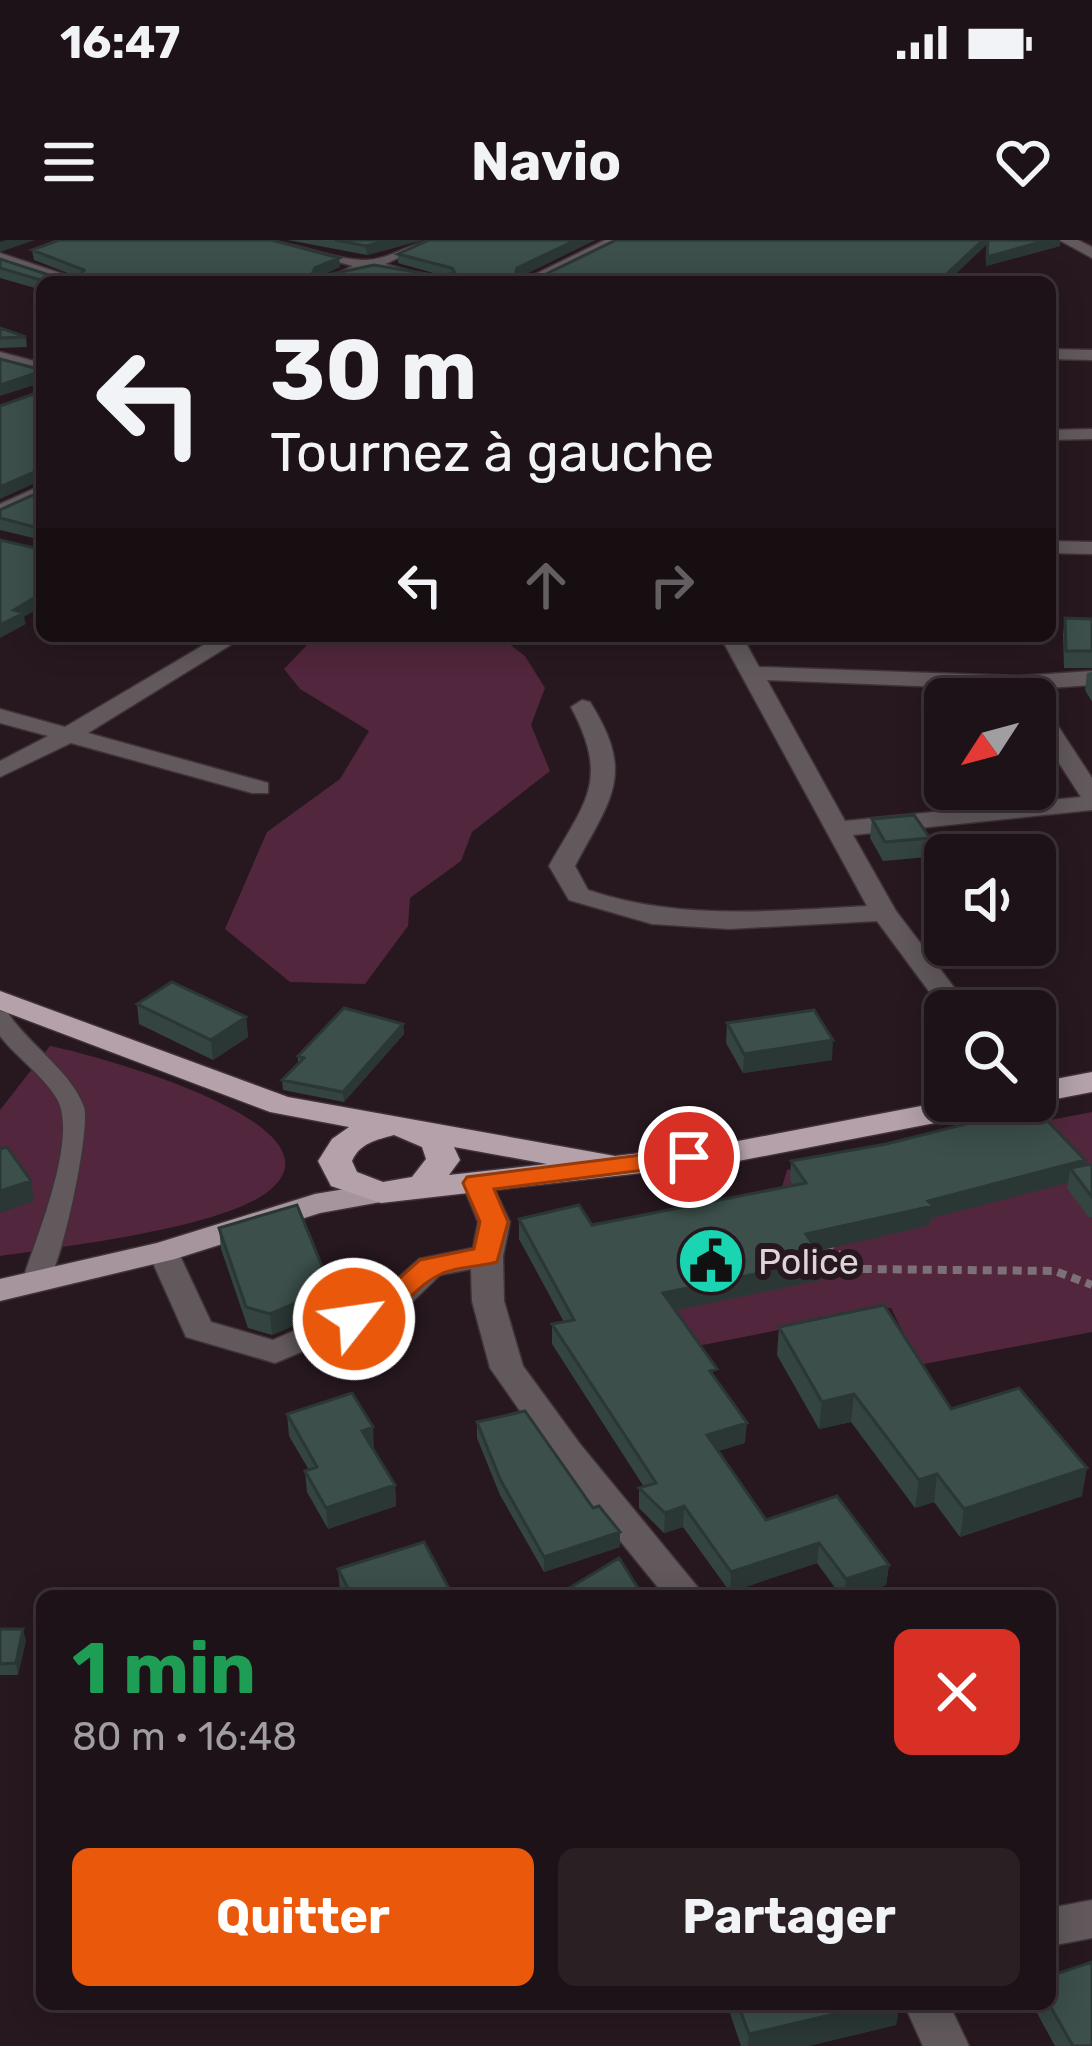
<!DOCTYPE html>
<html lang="fr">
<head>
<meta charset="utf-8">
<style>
	:root { --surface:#1d1217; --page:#2a2024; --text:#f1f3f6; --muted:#a09ea1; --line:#3b3236; --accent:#ea580c }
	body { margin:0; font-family:Rubik,sans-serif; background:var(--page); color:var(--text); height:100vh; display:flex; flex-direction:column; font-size:45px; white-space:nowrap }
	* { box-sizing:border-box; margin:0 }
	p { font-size:39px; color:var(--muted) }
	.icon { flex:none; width:66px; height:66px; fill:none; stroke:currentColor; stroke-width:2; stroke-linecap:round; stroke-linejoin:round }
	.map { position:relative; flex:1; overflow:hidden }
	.drawer { position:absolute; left:36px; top:1350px; width:1020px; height:420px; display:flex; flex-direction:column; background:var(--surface); border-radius:18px; box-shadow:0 6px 30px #0003,0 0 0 3px var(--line) }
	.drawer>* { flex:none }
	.hud { position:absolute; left:36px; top:36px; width:1020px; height:366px; border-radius:18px; box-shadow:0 6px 30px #0003,0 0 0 3px var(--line); background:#1d1217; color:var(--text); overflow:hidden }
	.needle { width:78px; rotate:234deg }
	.fabs { position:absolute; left:924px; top:438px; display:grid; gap:24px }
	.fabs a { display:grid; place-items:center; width:132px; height:132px; border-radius:18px; background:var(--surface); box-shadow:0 6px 30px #0003,0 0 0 3px var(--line); font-size:60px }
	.pin { position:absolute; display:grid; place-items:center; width:102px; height:102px; color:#fff; margin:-51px; border:6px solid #fff; border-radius:50%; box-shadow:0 3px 12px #0007 }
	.me { position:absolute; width:132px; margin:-66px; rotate:60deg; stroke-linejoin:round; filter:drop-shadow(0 0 9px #0008) }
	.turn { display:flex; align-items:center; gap:42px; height:252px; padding:0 36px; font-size:54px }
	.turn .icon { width:156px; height:156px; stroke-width:2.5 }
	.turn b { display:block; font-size:84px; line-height:102px }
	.lanes { display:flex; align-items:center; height:114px; padding:0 36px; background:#0003; justify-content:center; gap:60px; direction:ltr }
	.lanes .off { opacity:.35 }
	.round { display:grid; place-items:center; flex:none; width:126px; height:126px; border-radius:18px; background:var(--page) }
	.head { display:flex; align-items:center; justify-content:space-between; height:204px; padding:0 36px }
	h1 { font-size:72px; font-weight:700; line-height:90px; color:#1e9e55 }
	.primary-button { display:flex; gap:24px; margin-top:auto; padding:24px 36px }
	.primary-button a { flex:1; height:138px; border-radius:18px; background:var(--accent); color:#fff; font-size:48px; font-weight:700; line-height:138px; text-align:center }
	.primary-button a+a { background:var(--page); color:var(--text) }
	.status { display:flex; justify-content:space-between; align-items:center; height:84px; padding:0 60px; background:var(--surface); direction:ltr }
	.status svg { height:33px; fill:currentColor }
	header { display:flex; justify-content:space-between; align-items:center; height:156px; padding:0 36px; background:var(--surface); font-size:54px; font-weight:700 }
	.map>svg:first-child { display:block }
</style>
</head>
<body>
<div class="status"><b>16:47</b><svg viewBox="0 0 49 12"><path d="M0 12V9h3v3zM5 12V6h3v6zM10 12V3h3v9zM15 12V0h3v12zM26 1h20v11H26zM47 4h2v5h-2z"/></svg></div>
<header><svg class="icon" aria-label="menu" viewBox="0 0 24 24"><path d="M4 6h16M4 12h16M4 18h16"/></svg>Navio<svg class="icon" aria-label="heart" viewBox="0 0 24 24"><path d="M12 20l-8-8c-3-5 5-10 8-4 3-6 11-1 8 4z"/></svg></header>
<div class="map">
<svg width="1092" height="1806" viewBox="0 0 1092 1806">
	<rect width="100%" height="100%" fill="#27181f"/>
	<path fill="#52263c" d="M307,396H499L525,416L545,448L531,485L550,531L472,592L461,621L410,658L408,686L365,744L290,742L225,689L267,592L340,539L369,491L300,449L284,429L307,405Z
		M50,806C88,813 370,888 260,957C209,989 64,1007 0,1016V870Z
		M1092,872V1092L919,1125L891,1068L657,1114L594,1000L777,964L787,930Z"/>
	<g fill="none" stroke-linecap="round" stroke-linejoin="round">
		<defs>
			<path id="service" d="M0,771L8,773C29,805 71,831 84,867C91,889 60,1036 44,1048C42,1050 38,1050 35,1050L22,1042C35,1000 79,898 57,859C43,835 17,818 0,796Z"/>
			<path id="minor" d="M255,0C292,0 335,21 367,20C392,19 413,0 439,0L385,24L451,42C424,42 400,32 374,30C356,30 337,42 317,42L353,26Z
				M605,0H624L540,42H519Z
				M1059,0H1078L1092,7V18Z
				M0,13L78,39L81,42H58L0,23Z
				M1050,109L1092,110V120L1050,119Z
				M0,112L42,123V133L0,122Z
				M1092,189V199L1050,200V190Z
				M42,245V258L0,277V264Z
				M1050,301L1092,302V314L1050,313Z
				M219,396H245L88,493L268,543V553H252L71,503L0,537V521L48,496L0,483V469L65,487Z
				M720,396H742L759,427L1019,436L1092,431V445L1019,450L767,440L845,581L1081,557L1035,486V461L1043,463L1092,538V570L853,595L896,671L972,771L945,773L877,681L729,689L652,684L569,660L549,626C586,560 610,541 571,467L582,460L590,462C636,535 611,558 575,626L588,650C680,681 772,671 867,666Z
				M477,934L488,936L510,982L503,1016L504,1061L523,1126L580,1204L705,1356H665L556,1222L490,1128L472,1061L471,1029L440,1035L406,1068L275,1123L186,1097L148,1012L153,1005H175L211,1082L273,1100L382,1052L419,1019L473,1008L478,982L462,943Z
				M1092,1660V1698L1050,1706V1668Z
				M904,1764H949L969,1806H923Z"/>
			<path id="primary" d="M381,943L396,953L392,960L320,973L175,1019L0,1061V1039L157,1003L315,954Z"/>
			<path id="trunk" d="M0,751L288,857L615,916L728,903L947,861H1013L997,871L728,923L381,963L331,946L318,921L332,899L349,887L270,872L0,770ZM394,895L422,907L426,919L412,937L383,942L357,932L352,921C360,903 376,900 394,895ZM454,907L547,924L449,935L460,920Z
				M1092,832V852L1035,863L1028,861H1035V843Z"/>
		</defs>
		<use href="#service" stroke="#413239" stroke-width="3"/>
		<use href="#minor" stroke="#413239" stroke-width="3"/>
		<use href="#primary" stroke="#413239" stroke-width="3"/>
		<use href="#trunk" stroke="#413239" stroke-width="3"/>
		<path stroke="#7e7077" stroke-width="8" stroke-dasharray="9 6" stroke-linecap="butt" d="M825,1005L861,1029L1055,1031L1092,1045"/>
		<use href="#service" fill="#61595c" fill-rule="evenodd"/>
		<use href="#minor" fill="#61595c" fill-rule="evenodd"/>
		<use href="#primary" fill="#a6959c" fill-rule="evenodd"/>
		<use href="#trunk" fill="#b4a1a9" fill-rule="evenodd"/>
	</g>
	<path fill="#344440" d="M59,0H272L339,18L340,27L318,37L374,25L440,36H444L398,23V14L429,0H595L522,36H542L616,0H1060V6L986,26L987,4L947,42H42V50L0,38V19L55,37H78L34,20L32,10Z
		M288,0H423L367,15Z
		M0,88L26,97L27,107L0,108Z
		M42,251V300L0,290V270Z
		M1065,378L1092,379V428H1064L1063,394Z
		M1092,432V462L1085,450L1087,433Z
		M872,579L930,598L928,617L883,621L870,598Z
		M137,764L246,777L248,797L213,820L139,784Z
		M727,783L832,820L743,833L726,803Z
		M403,784L404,794L344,862L283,850L282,840L298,823V816Z
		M791,921L1092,924V977L1089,978L1067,948L1068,943L931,978L930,985L817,1011L823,1020L821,1040L675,1070L717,1140L745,1203L718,1211L766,1280L889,1325L886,1345L855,1356H841L817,1323L730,1352L683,1287L664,1293L639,1268V1248L644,1247L552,1104V1084L564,1082L519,999V979L592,985L793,945L790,940Z
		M219,988L331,1048L333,1069L272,1095L248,1088L221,1009Z
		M779,1087L951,1169L1082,1256L960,1297L934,1262L915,1268L851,1182L819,1189L777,1115Z
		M287,1174L373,1187V1209L395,1245L396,1266L328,1289L307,1252L305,1231L309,1230L289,1196Z
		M477,1182L593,1268L620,1292V1307L544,1332L500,1255L477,1198Z
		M338,1329L453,1356H343L340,1351Z
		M0,1389L26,1400L18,1435H0Z
		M727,1764H900L896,1785L808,1806H741Z
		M1032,1764H1050L1092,1806H1055Z"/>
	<path fill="#2a3734" d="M6,0H35L0,12V2Z
		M389,0H423L367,15L366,6Z
		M576,0H595L517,38L515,42L517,28Z
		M983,0H988L987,4L947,42H938Z
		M1047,0H1060V6L986,26L987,17Z
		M339,18L340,27L315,38L312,34L315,28Z
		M39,132L41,143L0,156V145Z
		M39,230L40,241L0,259V247Z
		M42,353V366L24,377L26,384L0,398V385L14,370Z
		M246,777L248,797L213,820L211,800Z
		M403,784L404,794L344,862L343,852Z
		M833,800L832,820L743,833L744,814Z
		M1085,920L1082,939L1070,928L1068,943L931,978L930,985L805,1014L806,994Z
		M31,941L34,961L0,973V951Z
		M823,1020L821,1040L662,1073L663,1053Z
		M331,1048L333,1069L272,1095L270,1074Z
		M854,1154L851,1182L819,1189L822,1162Z
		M747,1183L745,1203L705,1215L707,1195Z
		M373,1187L374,1209L363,1212L362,1191Z
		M1087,1228L1082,1256L960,1297L964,1269Z
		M937,1234L934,1262L915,1268L919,1240Z
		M395,1245L396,1266L328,1289L326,1268Z
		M684,1266L683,1287L664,1293L665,1273Z
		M620,1292V1307L544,1332V1317Z
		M819,1303L817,1323L730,1352L731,1332Z
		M889,1325L886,1345L855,1356H844L846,1339Z
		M23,1389L26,1400L18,1435L16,1423Z
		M877,1764H900L896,1785L808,1806H748L749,1794Z"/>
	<path fill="#3c4f4a" stroke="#2a3734" stroke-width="3" d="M59,0H272L339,18L315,28L312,34L317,37L374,25L440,36L455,33L452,28L398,14L429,0H576L517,28L515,35L542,36L616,0H983L938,42H47L0,28V19L55,37H80L84,30L32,10Z
		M335,0H389L366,6Z
		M988,0H1047L987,17Z
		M0,88L26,97L0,98Z
		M0,119L42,130V134L39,132L0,145Z
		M42,151V232L39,230L0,247V166Z
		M42,251V289L0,278V270Z
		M0,300L39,309L42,307V353L14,370L24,373L0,385Z
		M1065,378L1092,379V411H1066Z
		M914,575L930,598L885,602L872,579Z
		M172,742L246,777L211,800L137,764Z
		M344,768L403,784L343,852L282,840L304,818L298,816Z
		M814,770L833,800L744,814L727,783Z
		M1034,867L1085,920L928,961L933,966L806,994L823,1020L663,1053L717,1129L710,1131L747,1183L707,1195L766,1280L837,1256L889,1325L846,1339L819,1303L731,1332L684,1266L665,1273L639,1248L656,1243L552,1084L574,1080L519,979L579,965L592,985L806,943L791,921L886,904Z
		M7,907L31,941L0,951V909Z
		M1092,924V957L1070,928Z
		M297,965L331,1048L270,1074L246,1067L219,988Z
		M884,1065L951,1169L1019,1148L1087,1228L964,1269L937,1234L919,1240L854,1154L822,1162L779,1087Z
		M352,1153L373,1187L362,1191L395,1245L326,1268L305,1231L317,1227L287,1174Z
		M525,1171L593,1268L599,1266L620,1292L544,1317L500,1239L477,1182Z
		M424,1302L453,1356H352L338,1329Z
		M619,1318L643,1356H556Z
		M0,1389H23L16,1423L0,1424Z
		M1092,1722V1806H1073L1049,1764L1050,1736Z
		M738,1764H877L749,1794Z"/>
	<path fill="#ea580c" stroke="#983908" stroke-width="3" d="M689,909L703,917L699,923L494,949L508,982L497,1022C480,1027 457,1026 441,1034C409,1048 386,1097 343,1086L339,1079L343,1072L383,1053L420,1020L474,1009L480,982L463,943L467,937Z"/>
	<defs>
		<symbol id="civic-disc" viewBox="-11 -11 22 22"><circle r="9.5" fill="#1ad5b2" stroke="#27181f"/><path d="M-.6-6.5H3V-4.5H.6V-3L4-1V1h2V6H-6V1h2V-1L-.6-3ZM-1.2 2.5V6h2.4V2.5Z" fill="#111"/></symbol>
	</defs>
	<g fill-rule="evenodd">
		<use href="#civic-disc" x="673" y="983" width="76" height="76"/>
	</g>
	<g text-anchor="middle" stroke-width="12" stroke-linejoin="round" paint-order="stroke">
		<g font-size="36" fill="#ded3d8" stroke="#27181f" text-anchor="start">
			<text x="758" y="1034">Police</text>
		</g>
	</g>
</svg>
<div class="fabs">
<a><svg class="needle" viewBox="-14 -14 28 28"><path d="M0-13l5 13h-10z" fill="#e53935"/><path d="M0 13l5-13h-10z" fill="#a09ea1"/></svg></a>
<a><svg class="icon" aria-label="sound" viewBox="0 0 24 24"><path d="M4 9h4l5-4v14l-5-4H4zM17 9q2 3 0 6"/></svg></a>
<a><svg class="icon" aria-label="search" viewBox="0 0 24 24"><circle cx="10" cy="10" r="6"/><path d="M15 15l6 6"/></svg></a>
</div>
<div class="pin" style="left:689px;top:917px;background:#d93025"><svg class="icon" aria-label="arrive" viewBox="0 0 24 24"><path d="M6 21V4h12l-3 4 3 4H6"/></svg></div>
<svg class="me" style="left:354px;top:1079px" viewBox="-20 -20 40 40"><circle r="17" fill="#ea580c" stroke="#fff" stroke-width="3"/><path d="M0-11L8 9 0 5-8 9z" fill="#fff"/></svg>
<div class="hud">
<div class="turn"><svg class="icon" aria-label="left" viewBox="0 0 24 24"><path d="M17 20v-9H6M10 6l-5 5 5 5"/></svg><div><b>30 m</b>Tournez à gauche</div></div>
<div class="lanes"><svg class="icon" aria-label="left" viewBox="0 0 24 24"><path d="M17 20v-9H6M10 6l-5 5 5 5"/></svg><svg class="icon off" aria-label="ahead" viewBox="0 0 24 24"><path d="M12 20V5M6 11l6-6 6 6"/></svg><svg class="icon off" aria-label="right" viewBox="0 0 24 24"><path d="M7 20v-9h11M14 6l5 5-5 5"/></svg></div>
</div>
<section class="drawer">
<div class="head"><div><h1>1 min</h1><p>80 m · 16:48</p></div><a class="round" style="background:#d93025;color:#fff"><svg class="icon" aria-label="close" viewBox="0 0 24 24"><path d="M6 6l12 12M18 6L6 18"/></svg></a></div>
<div class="primary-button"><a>Quitter</a><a>Partager</a></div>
</section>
</div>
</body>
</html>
